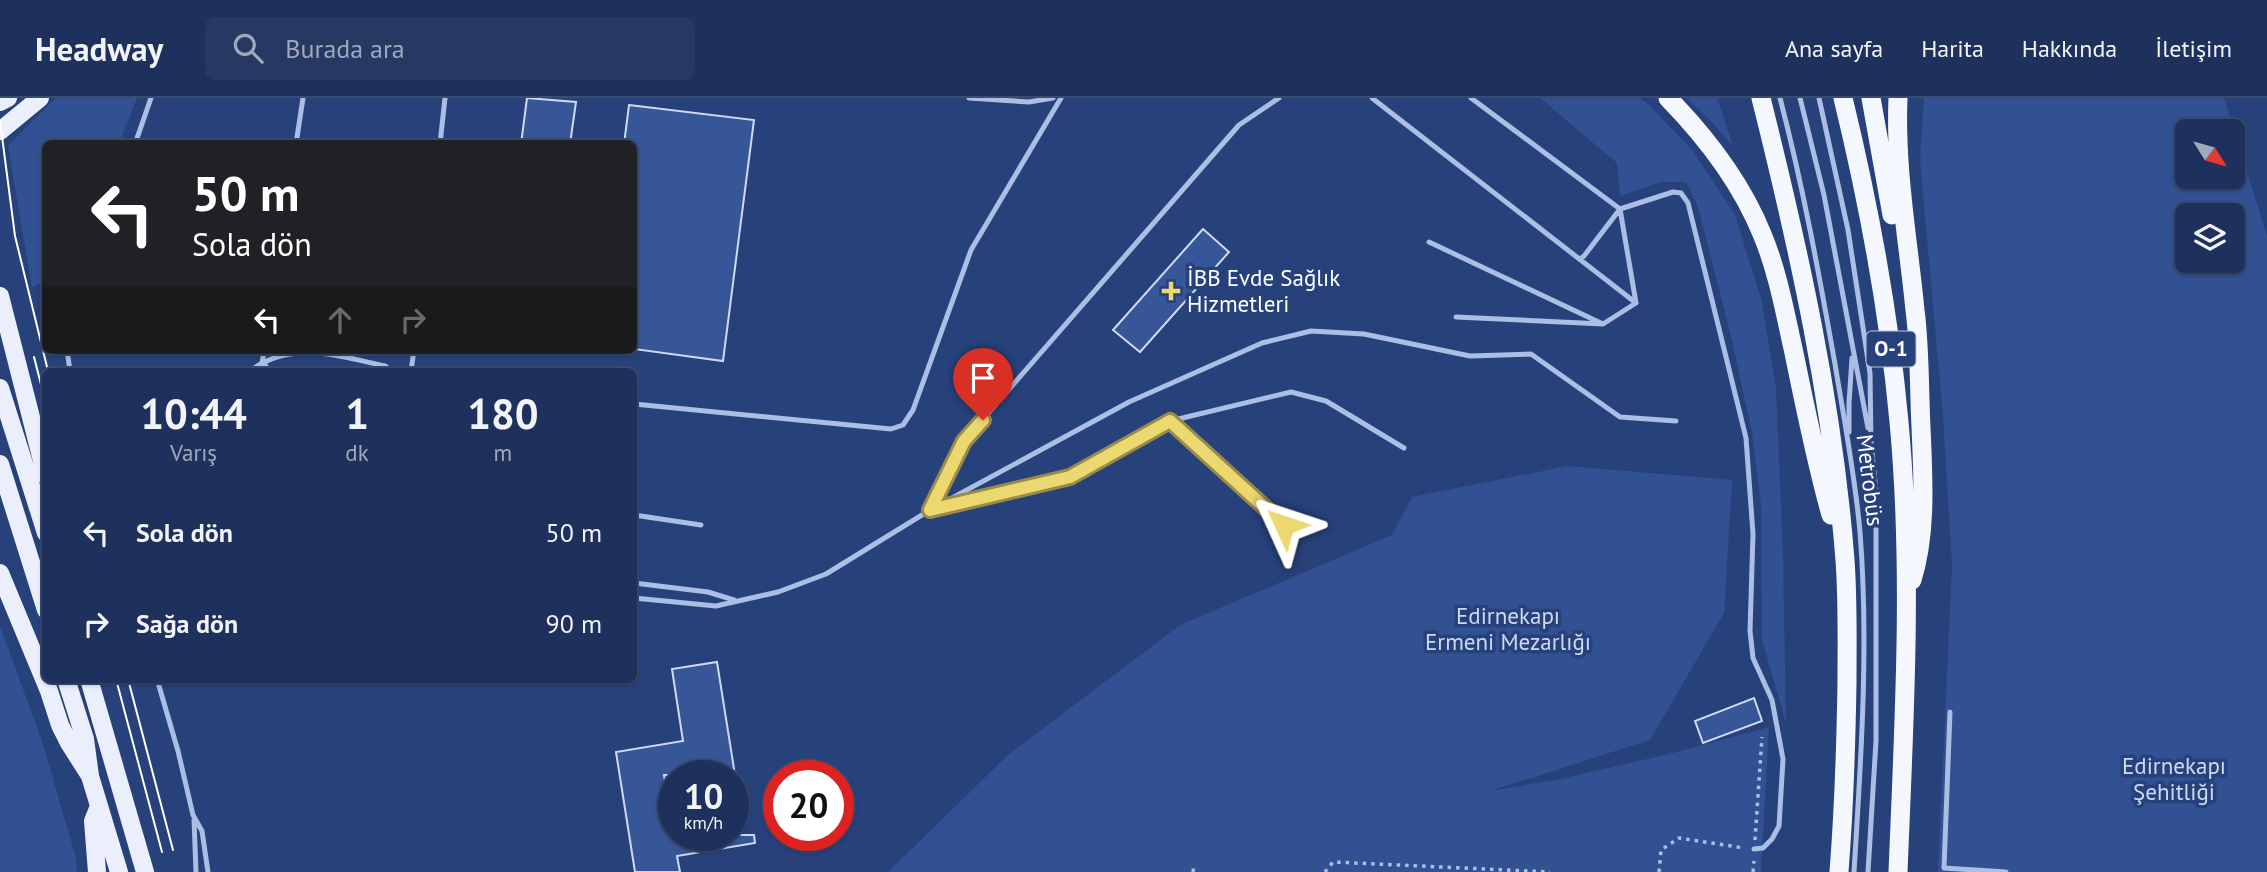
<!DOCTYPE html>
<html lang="tr">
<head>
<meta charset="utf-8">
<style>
	:root { --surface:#1d315c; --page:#253962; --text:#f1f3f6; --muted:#a0a9bb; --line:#3b4c72 }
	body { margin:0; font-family:"PT Sans",sans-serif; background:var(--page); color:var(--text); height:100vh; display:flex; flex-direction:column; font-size:26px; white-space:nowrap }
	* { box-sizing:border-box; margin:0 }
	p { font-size:23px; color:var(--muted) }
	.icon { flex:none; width:38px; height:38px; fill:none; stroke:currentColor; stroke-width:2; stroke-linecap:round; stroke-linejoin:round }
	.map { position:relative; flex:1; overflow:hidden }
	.sheet { position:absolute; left:42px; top:270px; width:595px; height:315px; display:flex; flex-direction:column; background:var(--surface); border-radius:10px; box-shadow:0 2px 5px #0004,0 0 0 2px var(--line) }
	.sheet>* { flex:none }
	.hud { position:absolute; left:42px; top:42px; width:595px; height:214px; border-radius:10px; box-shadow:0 2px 5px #0004,0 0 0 2px var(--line); background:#202124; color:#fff; overflow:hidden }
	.needle { width:46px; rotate:127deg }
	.tools { position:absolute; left:2175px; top:21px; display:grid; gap:14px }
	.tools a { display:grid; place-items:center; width:70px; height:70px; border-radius:10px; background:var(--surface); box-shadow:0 2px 5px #0004,0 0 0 2px var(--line); font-size:35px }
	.speed { position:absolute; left:658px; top:662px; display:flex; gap:14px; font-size:35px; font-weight:700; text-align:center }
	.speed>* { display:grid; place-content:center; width:91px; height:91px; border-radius:50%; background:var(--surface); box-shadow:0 2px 5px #0004,0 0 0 2px var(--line); line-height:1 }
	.speed small { font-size:18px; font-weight:400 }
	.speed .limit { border:10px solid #d22; background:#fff; color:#111 }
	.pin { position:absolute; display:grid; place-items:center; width:60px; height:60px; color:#fff; margin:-72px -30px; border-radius:50% 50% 50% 0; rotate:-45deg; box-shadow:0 0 7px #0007 }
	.pin .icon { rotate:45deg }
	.me { position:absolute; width:77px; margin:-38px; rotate:312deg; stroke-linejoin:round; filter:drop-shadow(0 0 5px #0008) }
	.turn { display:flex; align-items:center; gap:24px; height:147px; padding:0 35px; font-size:32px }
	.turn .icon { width:91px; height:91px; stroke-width:2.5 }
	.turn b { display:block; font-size:49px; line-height:60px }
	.lanes { display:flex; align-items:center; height:66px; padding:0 35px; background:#0003; justify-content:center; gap:35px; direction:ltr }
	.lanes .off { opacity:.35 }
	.eta { display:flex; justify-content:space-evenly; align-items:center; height:119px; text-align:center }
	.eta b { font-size:42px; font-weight:600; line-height:49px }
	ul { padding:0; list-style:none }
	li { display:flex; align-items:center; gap:21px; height:91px; padding:0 35px }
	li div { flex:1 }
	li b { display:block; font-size:26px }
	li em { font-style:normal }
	header { display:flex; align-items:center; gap:42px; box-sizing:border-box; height:98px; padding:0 35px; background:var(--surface); border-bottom:2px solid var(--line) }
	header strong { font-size:33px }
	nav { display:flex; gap:38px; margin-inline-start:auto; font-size:24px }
	.search { width:490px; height:63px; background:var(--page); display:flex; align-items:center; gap:18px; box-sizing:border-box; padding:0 24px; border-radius:10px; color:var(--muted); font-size:26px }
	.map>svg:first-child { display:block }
</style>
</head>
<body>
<header>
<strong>Headway</strong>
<div class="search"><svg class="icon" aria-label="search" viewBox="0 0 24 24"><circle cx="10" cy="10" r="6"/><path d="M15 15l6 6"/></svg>Burada ara</div>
<nav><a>Ana sayfa</a><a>Harita</a><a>Hakkında</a><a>İletişim</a></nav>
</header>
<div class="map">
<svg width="2267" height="774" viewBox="0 0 2267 774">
	<rect width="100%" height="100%" fill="#27417b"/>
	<path fill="#325193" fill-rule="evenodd" d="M56,0H137L119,45L46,46L45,182L32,190L8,48Z
		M1540,0H1640L1650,8L1693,53L1735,117L1762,204L1776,290L1783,457L1786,625L1762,542L1761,407L1752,334L1729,230L1697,106L1686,84H1661L1620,98L1617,65Z
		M1686,0H1717L1733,48L1710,22Z
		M1924,0H2224L2267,138V774H1938L1952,467L1943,318L1920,63ZM2188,33H2233V79H2188ZM2188,117H2233V163H2188Z
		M1568,368L1732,382L1724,515L1650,642L1490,693L1565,680L1673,655L1769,629L1761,774H888L1009,656L1180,527L1392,437L1412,399Z
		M0,528L42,643L76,760L77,774H0Z"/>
	<path fill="#375698" stroke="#cedaf3" stroke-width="2" d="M527,0L576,4L570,46H521Z
		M629,7L754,22L723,263L634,251V46H624Z
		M1203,131L1229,154L1140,254L1113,232Z
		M717,564L735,677H664L674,737H754L755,745L677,758L680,774H635L616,654L683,643L672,571Z
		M1754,600L1762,623L1703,645L1695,623Z"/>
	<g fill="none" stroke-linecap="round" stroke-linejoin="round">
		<path stroke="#abbee4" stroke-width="3.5" stroke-dasharray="3.5 5" stroke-linecap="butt" d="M1755,742L1762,639
			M1193,774L1194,767
			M1325,774L1333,764L1550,774
			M1659,774L1661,752L1679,740L1744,750
			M1753,774L1754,763"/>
		<path stroke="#abbee4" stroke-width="5" d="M969,0L1029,4L1053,0
			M1372,0L1636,205
			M1471,0L1620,111L1636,205
			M1780,0C1803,88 1819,176 1835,266C1844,321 1855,377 1860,434C1869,547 1861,661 1854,774
			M1800,0L1824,97L1868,330
			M1819,0L1848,132L1870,275L1871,344L1876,394V643L1868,774
			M135,46L151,0
			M296,46L303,0
			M440,46L445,0
			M1429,144L1603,226
			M1580,161L1584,158L1620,111L1673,94L1681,95L1688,105L1746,340L1753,436L1750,533L1753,560L1772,602L1783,661L1779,728L1772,741L1763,750L1754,751
			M1456,219L1603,226L1636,205
			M67,252L70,273
			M262,264L270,273
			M250,273C291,242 339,258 385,268L392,273
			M261,273L264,252
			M411,273L414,252
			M634,306L891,331L903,327L913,312L971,152L1061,0
			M1170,323L1284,427
			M1849,334V305L1852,260
			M936,410L1070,379L1170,323L1291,294L1326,303L1404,350
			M930,412L964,343L1239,27L1279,0
			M634,417L701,427
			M634,485L708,494L734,502
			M634,500L716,508L778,494L826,476L930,412L1129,304L1262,245L1311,233L1364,236L1470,258L1531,256L1620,319L1676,323
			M157,581L178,653L193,717L202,733L208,774
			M1950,614L1944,770L2006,774
			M194,721L196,774"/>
		<path stroke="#ebeffc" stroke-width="18" d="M0,4L8,0
			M0,33L40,0
			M0,198L46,378
			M0,290L46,435
			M0,366L46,512
			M0,475L49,593L60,627L69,645L90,678
			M66,581L85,641L90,678L119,774
			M89,581L145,774
			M97,774L93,723L99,708"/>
		<path stroke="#f5f7fe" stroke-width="19" d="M1668,0C1707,40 1741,84 1762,136C1778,174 1785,215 1794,255C1805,309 1816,364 1831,417
			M1761,0C1799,152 1833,306 1845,462C1848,503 1847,543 1847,584C1846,648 1844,710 1839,774
			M1843,0C1869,107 1889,214 1899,324C1913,473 1904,625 1898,774
			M1871,0L1892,117
			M1898,0C1895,71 1908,141 1915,212C1920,250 1919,290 1921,329C1923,379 1927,433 1912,482"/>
		<path stroke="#fff" stroke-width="2" d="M0,23L15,138L48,273
			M34,259L46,306
			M116,581L162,754
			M128,581L173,752"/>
	</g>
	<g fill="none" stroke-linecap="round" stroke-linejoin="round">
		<defs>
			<path id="route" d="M983,322L964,343L930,412L1070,379L1170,323L1284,427"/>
		</defs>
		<use href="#route" stroke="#998c49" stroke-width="18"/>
		<use href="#route" stroke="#ecd871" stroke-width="12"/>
	</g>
	<path fill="#ecd871" stroke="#27417b" stroke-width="2.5" d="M1167.5 182.5h7v7h7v7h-7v7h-7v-7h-7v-7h7z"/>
	<g text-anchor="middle" stroke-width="7" stroke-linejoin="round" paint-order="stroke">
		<rect fill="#27417b" stroke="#bec6d7" stroke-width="2" x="1866.5" y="233.5" width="49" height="35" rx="5"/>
		<g font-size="21" font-weight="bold" fill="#fff">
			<text x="1891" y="258">O-1</text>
		</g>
		<g font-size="23" fill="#fff" stroke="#27417b" text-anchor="start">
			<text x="1187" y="188">İBB Evde Sağlık<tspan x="1187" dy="26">Hizmetleri</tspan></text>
		</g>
		<g font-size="23" fill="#fff" stroke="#27417b">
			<text transform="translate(1870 382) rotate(83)" y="8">Metrobüs</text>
		</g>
		<g font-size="23" fill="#cedaf3" stroke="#27417b">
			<text x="1508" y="526">Edirnekapı<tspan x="1508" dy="26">Ermeni Mezarlığı</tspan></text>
			<text x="2174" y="676">Edirnekapı<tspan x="2174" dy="26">Şehitliği</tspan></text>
		</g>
	</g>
</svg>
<div class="tools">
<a><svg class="needle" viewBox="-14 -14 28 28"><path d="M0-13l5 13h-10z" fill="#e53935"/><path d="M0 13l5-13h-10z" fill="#a0a9bb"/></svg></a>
<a><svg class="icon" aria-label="layers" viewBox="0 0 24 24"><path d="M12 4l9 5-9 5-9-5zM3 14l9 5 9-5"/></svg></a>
</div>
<div class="speed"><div>10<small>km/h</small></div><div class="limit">20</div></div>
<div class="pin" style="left:983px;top:322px;background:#d93025"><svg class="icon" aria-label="arrive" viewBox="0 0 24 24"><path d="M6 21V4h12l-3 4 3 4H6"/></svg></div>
<svg class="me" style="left:1284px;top:427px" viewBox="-20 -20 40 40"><path d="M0-17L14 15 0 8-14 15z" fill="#ecd871" stroke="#fff" stroke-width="4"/></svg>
<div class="hud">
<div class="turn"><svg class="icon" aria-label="left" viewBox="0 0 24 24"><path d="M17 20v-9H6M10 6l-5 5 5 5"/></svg><div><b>50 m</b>Sola dön</div></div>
<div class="lanes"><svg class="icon" aria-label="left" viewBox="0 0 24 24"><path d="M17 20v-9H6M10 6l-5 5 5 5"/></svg><svg class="icon off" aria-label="ahead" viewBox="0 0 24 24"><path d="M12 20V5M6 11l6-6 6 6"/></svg><svg class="icon off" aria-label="right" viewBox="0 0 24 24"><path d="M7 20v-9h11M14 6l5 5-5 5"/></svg></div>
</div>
<section class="sheet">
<div class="eta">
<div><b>10:44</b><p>Varış</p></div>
<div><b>1</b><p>dk</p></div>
<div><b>180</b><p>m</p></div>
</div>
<ul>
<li><svg class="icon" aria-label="left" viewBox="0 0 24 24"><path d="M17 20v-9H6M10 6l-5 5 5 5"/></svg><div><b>Sola dön</b></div><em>50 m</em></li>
<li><svg class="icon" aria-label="right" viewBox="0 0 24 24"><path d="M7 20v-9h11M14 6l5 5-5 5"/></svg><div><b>Sağa dön</b></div><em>90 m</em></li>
</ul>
</section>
</div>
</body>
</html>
